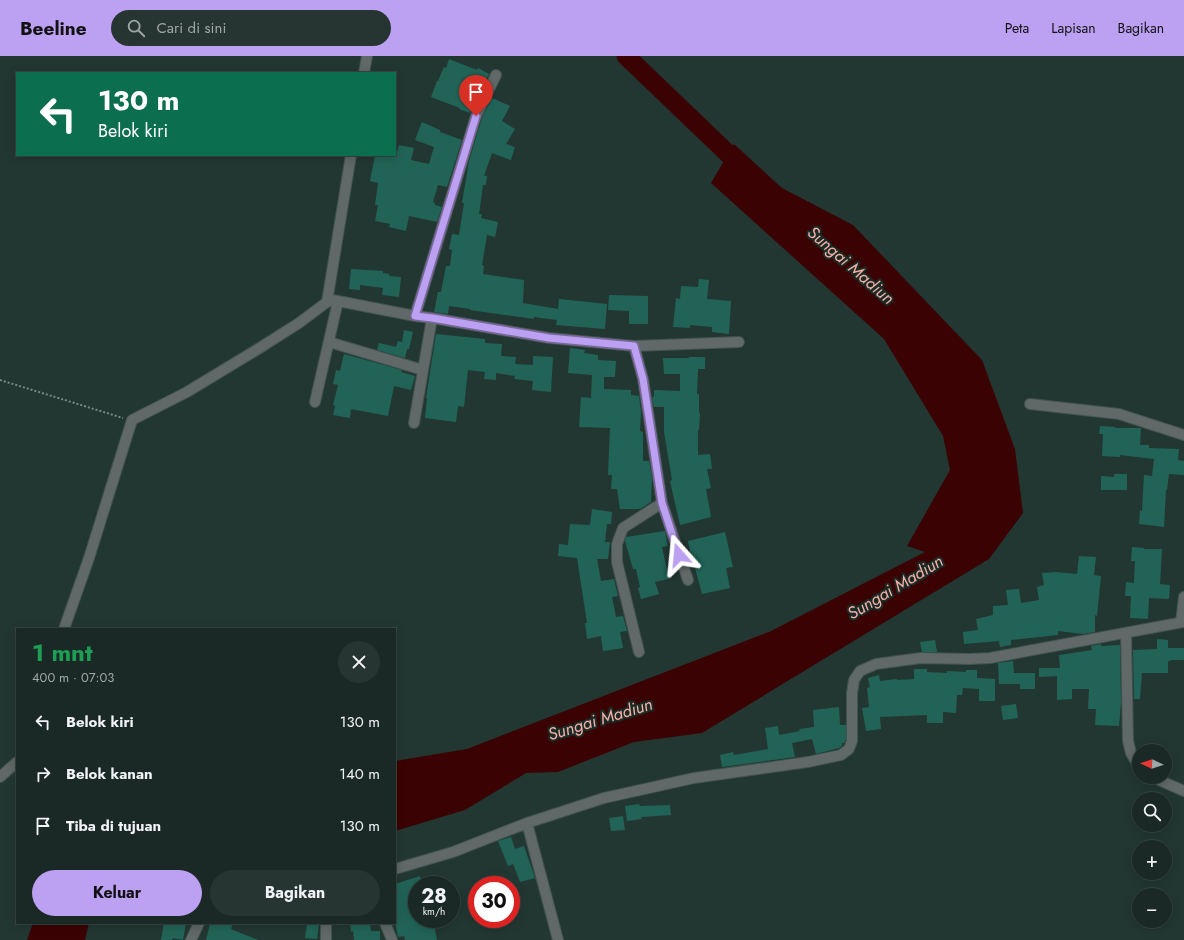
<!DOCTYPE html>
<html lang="id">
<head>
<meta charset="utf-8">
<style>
	:root { --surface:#1a2926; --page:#273532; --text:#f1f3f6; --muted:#9fa6a7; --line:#384543; --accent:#bca0f2 }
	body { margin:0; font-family:Jost,sans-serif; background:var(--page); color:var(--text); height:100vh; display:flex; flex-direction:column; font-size:15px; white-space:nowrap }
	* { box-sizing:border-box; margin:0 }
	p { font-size:13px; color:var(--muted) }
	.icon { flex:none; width:22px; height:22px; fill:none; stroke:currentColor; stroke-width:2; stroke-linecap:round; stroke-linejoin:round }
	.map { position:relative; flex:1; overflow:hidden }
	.side { position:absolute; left:16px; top:572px; width:380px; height:296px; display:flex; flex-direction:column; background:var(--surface); border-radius:0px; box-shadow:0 2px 10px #0003,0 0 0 1px var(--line) }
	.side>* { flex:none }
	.hud { position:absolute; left:16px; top:16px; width:380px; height:84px; border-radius:0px; box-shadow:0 2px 10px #0003,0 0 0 1px var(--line); background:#0b6e4f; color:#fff; overflow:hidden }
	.needle { width:26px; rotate:274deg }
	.fabs { position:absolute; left:1132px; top:688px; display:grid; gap:8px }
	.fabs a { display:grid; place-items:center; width:40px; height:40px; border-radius:50%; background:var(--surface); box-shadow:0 2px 10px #0003,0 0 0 1px var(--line); font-size:20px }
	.speed { position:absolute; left:408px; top:820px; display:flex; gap:8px; font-size:20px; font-weight:700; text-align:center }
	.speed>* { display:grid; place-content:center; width:52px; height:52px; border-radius:50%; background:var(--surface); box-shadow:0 2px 10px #0003,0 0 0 1px var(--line); line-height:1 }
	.speed small { font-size:10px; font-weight:400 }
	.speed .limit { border:6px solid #d22; background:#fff; color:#111 }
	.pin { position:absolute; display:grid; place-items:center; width:34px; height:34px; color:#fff; margin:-41px -17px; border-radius:50% 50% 50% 0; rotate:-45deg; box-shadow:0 0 4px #0007 }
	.pin .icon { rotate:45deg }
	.me { position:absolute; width:44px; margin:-22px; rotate:342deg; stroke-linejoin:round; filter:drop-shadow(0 0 3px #0008) }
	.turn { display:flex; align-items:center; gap:14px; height:84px; padding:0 16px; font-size:18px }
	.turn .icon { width:52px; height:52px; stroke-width:2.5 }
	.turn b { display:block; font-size:28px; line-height:34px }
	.round { display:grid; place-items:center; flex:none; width:42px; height:42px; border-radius:21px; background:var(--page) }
	.summary { display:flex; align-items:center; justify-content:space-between; height:68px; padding:0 16px }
	h1 { font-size:24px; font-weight:700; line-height:30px; color:#1e9e55 }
	.cta { display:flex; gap:8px; margin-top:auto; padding:8px 16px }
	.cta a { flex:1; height:46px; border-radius:24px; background:var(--accent); color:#111; font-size:16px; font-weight:700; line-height:46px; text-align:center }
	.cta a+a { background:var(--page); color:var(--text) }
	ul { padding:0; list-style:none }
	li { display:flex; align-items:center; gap:12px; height:52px; padding:0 16px }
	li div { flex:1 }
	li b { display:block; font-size:15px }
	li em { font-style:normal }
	header { display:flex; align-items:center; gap:24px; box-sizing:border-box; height:56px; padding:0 20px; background:var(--accent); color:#111 }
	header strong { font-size:19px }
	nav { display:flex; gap:22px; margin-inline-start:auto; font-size:14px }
	.search { width:280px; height:36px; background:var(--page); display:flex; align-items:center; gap:10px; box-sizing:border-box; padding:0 14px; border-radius:22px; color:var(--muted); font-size:15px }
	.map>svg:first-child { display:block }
</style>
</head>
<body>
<header>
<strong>Beeline</strong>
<div class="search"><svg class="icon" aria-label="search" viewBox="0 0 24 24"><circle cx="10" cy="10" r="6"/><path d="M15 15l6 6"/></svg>Cari di sini</div>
<nav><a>Peta</a><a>Lapisan</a><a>Bagikan</a></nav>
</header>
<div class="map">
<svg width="1184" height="884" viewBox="0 0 1184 884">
	<rect width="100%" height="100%" fill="#233732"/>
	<path fill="#3b0204" d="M734,88L782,132L853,169L982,304L1015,393L1023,457L989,503L702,677L634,686L558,716L526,717L465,754L395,775V705L467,693L771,575L925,496L907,490L950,414L943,380L884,283L711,127Z
		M33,867H89L85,884H27Z"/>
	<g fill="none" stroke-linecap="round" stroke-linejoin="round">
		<path stroke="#3b0204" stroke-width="19" d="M626,0L746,115"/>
	</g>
	<path fill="#216457" d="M449,3L477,14L478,12L489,18L470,57L459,53L460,52L431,41L437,25H438L444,11L446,12Z
		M492,42L510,50L502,65L515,73L506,88L515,91L511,104L492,97L484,120H487L486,129H483L479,158H482L481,162L498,166L495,181L487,179L482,209L484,210L483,218L524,224L523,247L558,253L559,243L607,248L605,273L556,269L557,264L534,261V263L470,254V253L449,250L448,258L434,256L438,236H441L446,210H450L452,194L449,193L452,178L459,179L464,147H462L469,105L482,62Z
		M422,66L440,74V76L462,84L447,131L438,129L433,146L435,147V149L442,151L437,166L409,160L406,175L389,171L390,168L375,165L378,149H375L378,127L370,125L375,99H396L399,89L414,92L411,104L429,108L434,91L415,84Z
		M351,213L383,215V217L389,218V220L401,221L399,241L382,239L383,232L360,229V234L349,233Z
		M699,223L709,224L707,243L731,245L729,278L712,276V271L690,269V272L673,271L676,242L680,243L681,230L698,231Z
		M609,239L648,240V268H629V255L608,254Z
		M404,274L413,276L409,293H407L405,302L377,294L379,287L396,291L398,285L402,286Z
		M436,278L485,283V287L502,288L501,300L516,301L515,308L533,309V300L553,301L551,336L532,334L533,325L514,323L515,320L496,317V324L484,323L485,316L468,314L464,351L458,350L456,366L425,362L427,342H426Z
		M570,292L585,294L584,297L598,299V304L616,305L615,321H604V333L631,334V339L639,340L641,356L640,375L643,376V405H649L652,422L651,446L640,453H620L617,433H611L612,419H608L610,372L579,371L581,341L591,342L592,319L568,317Z
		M344,298L402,314L401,316L415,320L411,334L394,330L388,360L351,353L350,362L333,359L335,350L333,349L338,329L333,328L336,314L340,315Z
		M689,301H705V313H698L697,338H699V357H700L699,374H698V399L710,398L712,413H707L711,432L706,433L711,461L680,469L670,425L672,424L664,376V351H654L652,341H654V334L680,335V318H664L663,302H689Z
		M1100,370L1115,371V372H1141L1140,389H1149V392L1179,393L1178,404L1184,405V419L1169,418L1167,434H1166L1164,471L1139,468L1140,454L1142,455L1144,419L1152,420L1154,403L1120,399V401L1102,400L1103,378H1099Z
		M1114,418H1127V434H1101V420L1114,421Z
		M592,453L612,456L611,468H607L605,486H610L608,503H597L601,525L614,523L618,540L612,541L616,561L623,560L627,575L620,576L623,592L603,595L601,580L587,583L585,567H587L577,502L558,500L559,488L568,489L570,468L590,469Z
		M665,475L668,490L662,491L669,523L655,526L659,538L641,543L638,532L640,531L636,513H633L625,485L626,481Z
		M725,476L733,511L726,512L730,532L702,538L692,501H691L688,485Z
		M1132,491L1144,492V493H1162L1160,528L1170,529L1169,543L1149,542L1148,563L1130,562L1131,540H1125L1126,526L1134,527L1135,505H1131Z
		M1079,500L1096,501L1094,519L1101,520L1097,560L1095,559V576L1083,578L1058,575V579L1011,584V589L1000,591L999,585L964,588L963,576L978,574L976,563L993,559V550L1008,549L1006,534L1019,533L1021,547L1039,544L1037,531L1044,529L1042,517L1056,516L1077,518Z
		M1157,583L1168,584V592H1184V604H1170V605H1168V617H1142L1140,643H1134L1133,594L1157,593Z
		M935,584L937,596H922L920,586Z
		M1101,588V590L1120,589L1121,647L1119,670L1095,669L1096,653H1088L1089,633H1072V643L1057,644V620L1039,621V612H1060L1059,599L1092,594L1091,590Z
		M1013,605L1014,617H1035V633H1020V628H999L998,607Z
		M914,613H927V616L947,617V615L966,616V614H977V622L995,623V645H979V633L963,632L962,639H957L956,657L943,656V667H927V659L880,661L881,673L866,675L862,652L869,651L867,632L870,631L868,622L879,619L880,625L897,623V624L914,623Z
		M1016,648L1018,662L1003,664L1001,650Z
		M839,651L840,669H846V684L844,687H842V690L839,692L816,698L812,683L792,687L795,701L722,711L720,699L733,696L734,699L768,693L765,672L778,670L779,679L800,675L799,673L814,671L813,654Z
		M639,748L640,750L670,749L671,759L641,761L642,763L627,765L625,750Z
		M623,760L625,774L611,775L609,762Z
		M511,781L515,793L524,790L535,822L520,826L513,808L508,810L498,785Z
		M420,820L423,829H417V863H433L437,884H405L404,880L398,881L395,865V828Z
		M164,867H186L183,884L173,882L172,884H161Z
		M210,867H233L231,873L258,884H206Z
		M307,867H319L317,883L305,882Z
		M350,867H370L371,875H380V884H354L353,875L351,876Z"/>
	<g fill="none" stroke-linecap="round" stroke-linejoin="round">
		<defs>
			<path id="minor" d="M364,17L367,0
				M327,246L332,244L338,245L415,260L432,262L549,282L634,290L643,323L662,447L688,524
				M415,260L476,60L496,19
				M329,286L423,314
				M634,290L739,286
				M315,346L338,245
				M1030,348L1119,358L1184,379
				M414,367L432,262
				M1181,566L1184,541
				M64,573L89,502L132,364L187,336L258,293L299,267L327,246L351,99
				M1126,577L1128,685L1131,697L1139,711
				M639,596L617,506V488L623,472L662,447
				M0,721L17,706
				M1152,721L1184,735
				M527,767L558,884
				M395,813L453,796L527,767L604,742L694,722L808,706L841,699L849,693L852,685V637L854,624L860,615L876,608L921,602L970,603L990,602L1184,566
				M385,867L392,884
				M191,884L199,867
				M326,884V867"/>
		</defs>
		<use href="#minor" stroke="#41534f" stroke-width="12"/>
		<path stroke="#788884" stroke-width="2" stroke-dasharray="2 2" stroke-linecap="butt" d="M0,324L123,362"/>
		<use href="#minor" stroke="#606967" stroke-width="10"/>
	</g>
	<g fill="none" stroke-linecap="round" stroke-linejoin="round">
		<defs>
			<path id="route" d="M476,60L415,260L432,262L549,282L634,290L643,323L662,447L679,499"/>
		</defs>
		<use href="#route" stroke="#7a689d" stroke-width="10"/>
		<use href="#route" stroke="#bca0f2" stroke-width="7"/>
	</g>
	<g text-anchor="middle" stroke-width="4" stroke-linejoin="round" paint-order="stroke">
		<g font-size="17" font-style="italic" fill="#fdaea6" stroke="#192d28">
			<text transform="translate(851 209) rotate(41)" y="6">Sungai Madiun</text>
			<text transform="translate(895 531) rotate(-31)" y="6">Sungai Madiun</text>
			<text transform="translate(600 663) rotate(-17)" y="6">Sungai Madiun</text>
		</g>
	</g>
</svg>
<div class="fabs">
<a><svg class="needle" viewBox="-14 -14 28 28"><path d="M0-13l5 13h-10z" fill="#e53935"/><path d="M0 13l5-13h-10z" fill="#9fa6a7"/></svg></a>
<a><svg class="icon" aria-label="search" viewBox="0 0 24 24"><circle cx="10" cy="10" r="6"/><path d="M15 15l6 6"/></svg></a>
<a>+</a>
<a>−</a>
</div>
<div class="speed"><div>28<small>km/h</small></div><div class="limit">30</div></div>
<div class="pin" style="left:476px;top:60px;background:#d93025"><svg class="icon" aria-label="arrive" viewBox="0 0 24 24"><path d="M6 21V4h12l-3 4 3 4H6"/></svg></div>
<svg class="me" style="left:679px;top:499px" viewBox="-20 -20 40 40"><path d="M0-17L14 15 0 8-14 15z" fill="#bca0f2" stroke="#fff" stroke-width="4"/></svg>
<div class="hud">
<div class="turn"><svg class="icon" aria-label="left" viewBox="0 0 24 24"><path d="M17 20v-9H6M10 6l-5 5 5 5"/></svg><div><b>130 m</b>Belok kiri</div></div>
</div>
<section class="side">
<div class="summary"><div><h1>1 mnt</h1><p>400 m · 07:03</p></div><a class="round"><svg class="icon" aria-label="close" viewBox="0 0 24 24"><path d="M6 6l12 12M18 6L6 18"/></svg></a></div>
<ul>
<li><svg class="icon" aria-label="left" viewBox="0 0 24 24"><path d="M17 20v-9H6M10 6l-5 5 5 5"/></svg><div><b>Belok kiri</b></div><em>130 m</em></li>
<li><svg class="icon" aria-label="right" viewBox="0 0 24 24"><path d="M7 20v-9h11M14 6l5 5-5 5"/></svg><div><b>Belok kanan</b></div><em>140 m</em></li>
<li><svg class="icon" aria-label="arrive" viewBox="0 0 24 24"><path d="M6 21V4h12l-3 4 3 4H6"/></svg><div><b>Tiba di tujuan</b></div><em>130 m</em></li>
</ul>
<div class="cta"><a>Keluar</a><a>Bagikan</a></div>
</section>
</div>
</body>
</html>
